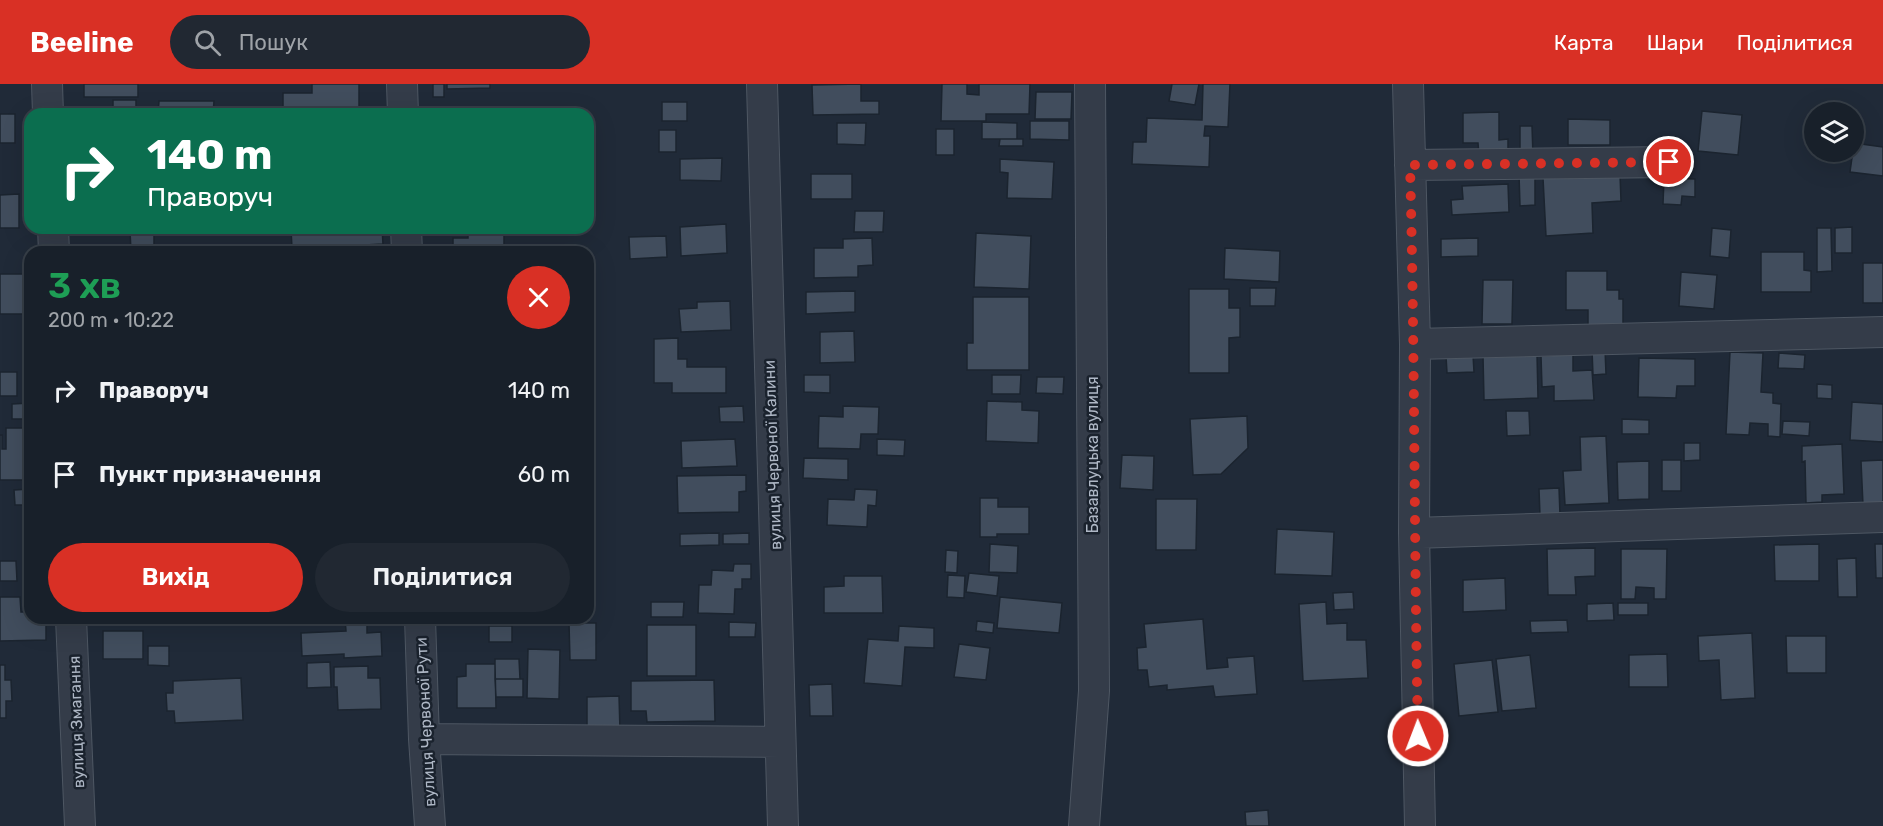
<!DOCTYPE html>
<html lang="uk">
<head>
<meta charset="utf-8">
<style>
	:root { --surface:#18202a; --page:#212832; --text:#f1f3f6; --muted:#9fa3a8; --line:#363e47; --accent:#d93025 }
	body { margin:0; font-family:Rubik,sans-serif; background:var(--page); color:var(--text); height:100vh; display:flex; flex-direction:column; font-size:22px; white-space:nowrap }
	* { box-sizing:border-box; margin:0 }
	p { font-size:20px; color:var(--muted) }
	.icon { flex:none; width:33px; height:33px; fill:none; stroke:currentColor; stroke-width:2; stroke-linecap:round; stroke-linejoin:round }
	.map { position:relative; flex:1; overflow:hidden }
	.details { position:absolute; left:24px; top:162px; width:570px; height:378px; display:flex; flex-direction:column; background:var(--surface); border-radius:18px; box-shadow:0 6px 24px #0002,0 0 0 2px var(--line) }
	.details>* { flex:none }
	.top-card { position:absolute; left:24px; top:24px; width:570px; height:126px; border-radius:18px; box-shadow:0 6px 24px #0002,0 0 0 2px var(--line); background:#0b6e4f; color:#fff; overflow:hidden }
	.fabs { position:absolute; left:1804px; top:18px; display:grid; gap:12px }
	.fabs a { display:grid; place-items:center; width:60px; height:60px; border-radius:50%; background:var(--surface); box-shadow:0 6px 24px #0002,0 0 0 2px var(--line); font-size:30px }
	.pin { position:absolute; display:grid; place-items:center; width:51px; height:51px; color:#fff; margin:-26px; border:3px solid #fff; border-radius:50%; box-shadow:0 2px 6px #0007 }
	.me { position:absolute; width:66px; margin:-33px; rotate:359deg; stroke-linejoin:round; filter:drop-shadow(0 0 4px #0008) }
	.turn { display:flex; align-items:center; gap:21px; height:126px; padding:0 24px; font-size:27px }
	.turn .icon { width:78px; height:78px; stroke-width:2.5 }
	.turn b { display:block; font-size:42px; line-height:51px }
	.round { display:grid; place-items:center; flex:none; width:63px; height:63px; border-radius:32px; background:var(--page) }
	.head { display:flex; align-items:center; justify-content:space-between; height:102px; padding:0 24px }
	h1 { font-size:36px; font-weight:600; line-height:45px; color:#1e9e55 }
	.button { display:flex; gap:12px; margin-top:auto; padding:12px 24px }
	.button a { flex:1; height:69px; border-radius:36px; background:var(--accent); color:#fff; font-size:24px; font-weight:600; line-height:69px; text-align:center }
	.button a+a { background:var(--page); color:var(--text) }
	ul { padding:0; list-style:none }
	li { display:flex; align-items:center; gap:18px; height:84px; padding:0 24px }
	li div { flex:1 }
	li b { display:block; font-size:22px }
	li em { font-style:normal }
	header { display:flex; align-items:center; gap:36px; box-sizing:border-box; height:84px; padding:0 30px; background:var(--accent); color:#fff }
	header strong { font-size:28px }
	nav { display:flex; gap:33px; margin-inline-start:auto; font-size:21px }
	.search { width:420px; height:54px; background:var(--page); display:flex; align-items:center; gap:15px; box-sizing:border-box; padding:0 21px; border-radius:33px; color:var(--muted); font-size:22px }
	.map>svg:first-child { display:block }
</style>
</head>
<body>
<header>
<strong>Beeline</strong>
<div class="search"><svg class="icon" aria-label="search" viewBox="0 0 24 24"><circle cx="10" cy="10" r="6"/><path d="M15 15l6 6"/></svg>Пошук</div>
<nav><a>Карта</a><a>Шари</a><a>Поділитися</a></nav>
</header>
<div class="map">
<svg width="1883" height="742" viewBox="0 0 1883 742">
	<rect width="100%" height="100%" fill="#202a38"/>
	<path fill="#414d5d" stroke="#1b242f" stroke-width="1.5" d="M84,0H138V13H84Z
		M312,0H359V26H283V9H312Z
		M433,0H444V13H433Z
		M447,0H490V4L447,5Z
		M861,0V17H879V30L813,31L812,1Z
		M942,0H967V10L979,11V0H1030L1029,30H986V37H941Z
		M1172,0H1199L1195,21L1169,17Z
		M1203,0H1230L1228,43L1205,42L1204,52H1210L1209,83L1132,80L1133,58H1146L1147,34L1202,36Z
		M1036,8H1072L1071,35H1035Z
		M113,16H136V29L113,30Z
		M159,17H214L213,30H158Z
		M662,18H687V37H662Z
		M504,27V30H464V28Z
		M518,27H532V30H518Z
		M1702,27L1742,31L1738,71L1698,67Z
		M1499,28V56L1508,55V71H1479L1478,59H1463V29Z
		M0,30H15V59H0Z
		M1854,34L1862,35L1861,51L1854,50Z
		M1568,35L1610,36V61H1568Z
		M1030,37H1069V56L1030,55Z
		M982,38L1017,39V55H982Z
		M837,39H866L865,61L837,60Z
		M1520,42H1532L1533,72H1520Z
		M936,45H954V71H936Z
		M659,46H676V68H659Z
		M1000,55H1023V62H999Z
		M1854,59L1883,63V92L1850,88Z
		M722,74L721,97L680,96V75Z
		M1000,75L1054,78L1052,115L1007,114L1008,89L1000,88Z
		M811,90H852V115H811Z
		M1519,90H1535V121L1520,122Z
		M1620,90L1621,117L1592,119L1593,149L1546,152L1543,94Z
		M1664,94L1695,95V113L1682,112L1681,121L1663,120Z
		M1508,100L1509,128L1452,131L1451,116L1463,115L1462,102Z
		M19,110V144H0V111Z
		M855,127H884L883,148H854Z
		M726,140L727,169L681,172L680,143Z
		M1852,143V169H1835V144Z
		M291,144H382L383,160L292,165Z
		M468,144L504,145V162H541V168H453V154H468Z
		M1712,144L1731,146L1729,174L1710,172Z
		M1817,144H1831L1832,187L1817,188Z
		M154,145V168H131L130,146Z
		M976,149L1031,152L1029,205L974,203Z
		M666,152L667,173L630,175L629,153Z
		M872,154L873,181L858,182V193L814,194V164H843V155Z
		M1478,154V172L1441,173V155Z
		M1225,164L1280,167L1279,198L1224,195Z
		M1761,168H1804V186L1811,187V208H1761Z
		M1863,179H1883V219H1863Z
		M1566,187H1607V206H1619V215H1623V241L1588,242V226H1566Z
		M1681,188L1717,191L1714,225L1679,222Z
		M0,190H28V230H0Z
		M1483,196H1513L1512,240H1482Z
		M1250,204H1276L1275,222H1250Z
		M1189,205H1229V224H1240V253L1229,254V289H1189Z
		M855,207V228L806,230V208Z
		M973,213H1029V286H967V259H973Z
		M730,217L731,246L681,248L679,225L697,224V218Z
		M854,247L855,278L820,279V248Z
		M678,254V275H687V283H726V309H672V299H654V255Z
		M1605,265L1606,290L1593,291L1592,266Z
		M1730,268L1763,269L1761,308L1773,309V319L1781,320L1780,353L1768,352V340L1750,339L1749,351L1726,350Z
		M1779,269L1805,271L1804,285L1778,284Z
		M1537,270L1538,314L1484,316L1483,272Z
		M1573,270V287L1592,286L1594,316L1554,317V302L1542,303L1541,272Z
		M1473,271L1474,288L1447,289L1446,272Z
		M1639,274L1695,275V302H1677L1676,314L1638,313Z
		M0,288H17V312H0Z
		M804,291H830V309L804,308Z
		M992,291H1021L1020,310H992Z
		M1037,293H1064L1063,310L1036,309Z
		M1817,300L1832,301V315L1817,314Z
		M987,317L1022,318V326L1039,327L1038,359L986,357Z
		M1852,318L1883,320V358L1850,356Z
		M30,319V335H12V320Z
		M743,322L744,338H720L719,323Z
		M843,322L879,323L878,350H861L860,365L818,364L819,332L843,333Z
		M1506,327H1529L1530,351L1507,352Z
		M1247,332L1248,364L1221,390L1193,391L1190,335Z
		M1622,335L1649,336V350H1622Z
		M1783,337L1810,338L1809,352L1782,350Z
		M6,344H30V396H0V351H2V365H6Z
		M1606,352L1609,419L1565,421L1563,387L1581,386L1580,353Z
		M735,355L737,382L682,384L681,357Z
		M877,355L905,356L904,372L877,371Z
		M1684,359H1700V376L1684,377Z
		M1842,360L1844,410L1822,411V418L1806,419L1805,377L1802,378V362Z
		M1122,371L1154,372L1153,406L1120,404Z
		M804,374L848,375V396L803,394Z
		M1662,376H1681V407H1662Z
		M1883,376V420L1863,421L1861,377Z
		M1649,377V415L1618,416L1617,378Z
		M746,391V407L739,408V428L678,429L677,392Z
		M1559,404L1560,431L1540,432L1539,405Z
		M30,405V421H15L14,406Z
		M855,405L877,406L876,422L868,421L867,443L827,441L828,415L854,416Z
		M980,414H998V423H1029V450H997V453H980Z
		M1156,415H1197L1196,466H1156Z
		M1277,445L1334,448L1332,492L1275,490Z
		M719,449V461L680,462V450Z
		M749,449V460H723V450Z
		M990,460L1018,462L1017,489L989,488Z
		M1819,460V497H1775L1774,461Z
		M1875,460H1883V494H1876Z
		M1595,464V492L1575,493L1576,511H1548L1547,465Z
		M1621,465H1667L1666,515H1654V504L1636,503L1635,515H1621Z
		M946,466L958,467L957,489L945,488Z
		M1856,474L1857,513H1838L1837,475Z
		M0,477H16L17,497H0Z
		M26,477H30V499H26Z
		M734,480H751V495H742V505H735L734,530L698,529L699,501H711L712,486L733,487Z
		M969,489L999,492L997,512L966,508Z
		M948,491L965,492L964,514L947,513Z
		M844,492H882L883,529H824V503L844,502Z
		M1505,494L1506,526L1463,528V496Z
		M1353,508L1354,525L1334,526L1333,509Z
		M0,513H20L21,528H30V534H46V556L0,557Z
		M1000,513L1062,519L1059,549L997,544Z
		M651,518H684L683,533H651Z
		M1326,518L1327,540L1347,539V556H1366L1368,594L1303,597L1299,520Z
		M1613,519L1614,536L1587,537V520Z
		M1618,519H1648V531H1618Z
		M345,534H367V549L381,548L382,572L344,574V570L302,572L301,549L346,547Z
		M456,534H500V537L456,538Z
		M1203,535L1207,585L1228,583L1227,574L1254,572L1257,610L1215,613L1213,602L1167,606V601L1149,603L1147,586H1138L1137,564L1146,563L1144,540Z
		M1567,536L1568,548L1531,549L1530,537Z
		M977,537L994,539L993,549L976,547Z
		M729,538L756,539L755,553H729Z
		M569,539H596V576H570Z
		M647,541H696V592H647Z
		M489,542H512V558H489Z
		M899,542L934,544V564L905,563L902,602L864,599L868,555L898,557Z
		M103,547H143V575H103Z
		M1752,549L1755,614L1721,616L1719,576L1699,577L1698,552Z
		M1786,552H1826V589H1787Z
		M959,560L990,564L986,596L954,593Z
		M148,562H169V582L148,581Z
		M528,565L560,566L559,615L527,614Z
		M1667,570L1668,603H1629V571Z
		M1530,571L1536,624L1502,627L1496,575Z
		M495,575H519L520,595H495Z
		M1492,576L1498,628L1459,632L1454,580Z
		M330,578L331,603L307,604V579Z
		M466,580H495L496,624H457V593L466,592Z
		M0,581H5V596H11L12,617H6V634H0Z
		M368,582V594H380L381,625L338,626L337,603H334V583Z
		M241,594L243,636L175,639L174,627H167L166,609H173V597Z
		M495,595H523V613H496Z
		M714,596L715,637L647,638L646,627H631V597Z
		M832,600L833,632H810L809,601Z
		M619,612L620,647L587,648V613Z
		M1268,726L1269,742H1246L1245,728Z"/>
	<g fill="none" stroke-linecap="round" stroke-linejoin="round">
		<defs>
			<path id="minor" d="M47,0L48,30
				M402,0L403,30
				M762,0L783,742
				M1408,0L1415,260L1414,449L1420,742
				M1410,81L1669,78
				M53,144L54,168
				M406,144L407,168
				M1415,260L1883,248
				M1414,449L1883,433
				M71,534L80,742
				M420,534L424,655L430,742
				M424,655L780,658
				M1084,742L1094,607L1090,0"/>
		</defs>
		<use href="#minor" stroke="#4e5763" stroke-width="32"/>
		<use href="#minor" stroke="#343c49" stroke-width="30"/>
	</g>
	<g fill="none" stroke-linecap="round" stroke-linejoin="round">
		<path stroke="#d93025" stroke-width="10" stroke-dasharray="0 18" d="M1418,652C1414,462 1415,271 1410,81L1669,78"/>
	</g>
	<g text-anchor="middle" stroke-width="5" stroke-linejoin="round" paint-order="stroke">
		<g font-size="16" fill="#aeb7c5" stroke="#1a222d">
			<text transform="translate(772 371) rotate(-92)" y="6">вулиця Червоної Калини</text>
			<text transform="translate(1092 371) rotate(-90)" y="6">Базавлуцька вулиця</text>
			<text transform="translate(76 638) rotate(-92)" y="6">вулиця Змагання</text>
			<text transform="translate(425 638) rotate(-93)" y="6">вулиця Червоної Рути</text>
		</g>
	</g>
</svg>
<div class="fabs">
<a><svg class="icon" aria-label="layers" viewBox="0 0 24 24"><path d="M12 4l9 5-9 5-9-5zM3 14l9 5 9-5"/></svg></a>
</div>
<div class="pin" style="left:1669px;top:78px;background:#d93025"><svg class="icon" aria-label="arrive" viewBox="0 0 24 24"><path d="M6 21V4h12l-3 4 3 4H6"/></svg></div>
<svg class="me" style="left:1418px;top:652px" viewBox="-20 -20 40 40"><circle r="17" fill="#d93025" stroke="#fff" stroke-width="3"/><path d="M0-11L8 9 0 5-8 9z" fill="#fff"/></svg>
<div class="top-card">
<div class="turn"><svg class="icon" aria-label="right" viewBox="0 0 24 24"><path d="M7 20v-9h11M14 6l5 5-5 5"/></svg><div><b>140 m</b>Праворуч</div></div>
</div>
<section class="details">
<div class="head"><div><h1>3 хв</h1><p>200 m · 10:22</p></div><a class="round" style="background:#d93025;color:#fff"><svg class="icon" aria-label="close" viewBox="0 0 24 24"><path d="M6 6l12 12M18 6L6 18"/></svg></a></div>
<ul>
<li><svg class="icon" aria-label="right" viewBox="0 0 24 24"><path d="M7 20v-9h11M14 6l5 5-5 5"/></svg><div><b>Праворуч</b></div><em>140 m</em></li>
<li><svg class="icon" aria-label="arrive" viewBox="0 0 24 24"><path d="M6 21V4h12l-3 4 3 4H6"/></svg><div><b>Пункт призначення</b></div><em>60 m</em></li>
</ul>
<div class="button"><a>Вихід</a><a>Поділитися</a></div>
</section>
</div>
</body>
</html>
